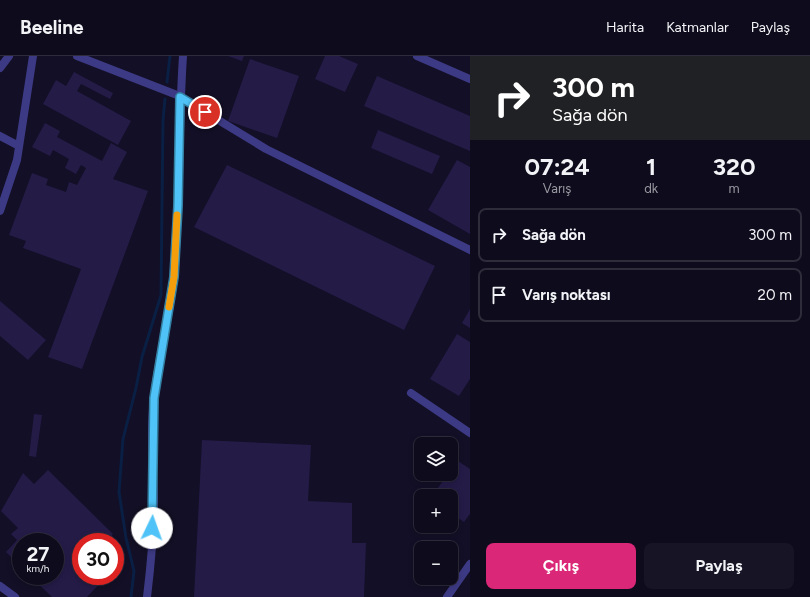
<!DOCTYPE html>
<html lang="tr">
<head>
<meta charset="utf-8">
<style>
	:root { --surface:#0e0b1c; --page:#171425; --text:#f1f3f6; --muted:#9b9ba3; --line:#2e2b3b; --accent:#db2777 }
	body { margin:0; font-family:Figtree,sans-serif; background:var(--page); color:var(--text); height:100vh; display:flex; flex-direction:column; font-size:15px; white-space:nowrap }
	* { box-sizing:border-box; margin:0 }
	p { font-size:13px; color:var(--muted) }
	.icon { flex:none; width:22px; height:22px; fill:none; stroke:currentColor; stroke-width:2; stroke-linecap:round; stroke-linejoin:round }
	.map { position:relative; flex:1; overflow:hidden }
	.drawer { display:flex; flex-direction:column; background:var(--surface); width:340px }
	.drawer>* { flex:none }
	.banner { background:#202124; color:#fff; overflow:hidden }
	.fabs { position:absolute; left:414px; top:381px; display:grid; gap:8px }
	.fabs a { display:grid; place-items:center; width:44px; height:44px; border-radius:8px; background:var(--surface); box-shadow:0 2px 6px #0003,0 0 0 1px var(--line); font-size:20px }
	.speed { position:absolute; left:12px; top:477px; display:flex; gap:8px; font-size:20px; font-weight:700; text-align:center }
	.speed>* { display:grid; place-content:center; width:52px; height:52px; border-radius:50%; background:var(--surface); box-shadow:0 2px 6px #0003,0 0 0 1px var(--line); line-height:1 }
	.speed small { font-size:10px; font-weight:400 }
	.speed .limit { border:6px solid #d22; background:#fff; color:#111 }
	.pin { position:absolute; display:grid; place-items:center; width:34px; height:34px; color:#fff; margin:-17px; border:2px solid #fff; border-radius:50%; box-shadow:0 1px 4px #0007 }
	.me { position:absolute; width:44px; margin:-22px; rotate:3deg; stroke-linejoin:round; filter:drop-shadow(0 0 3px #0008) }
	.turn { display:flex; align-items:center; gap:14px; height:84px; padding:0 16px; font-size:18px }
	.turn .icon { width:52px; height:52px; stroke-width:2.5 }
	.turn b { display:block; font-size:28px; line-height:34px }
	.eta { display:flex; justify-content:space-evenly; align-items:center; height:68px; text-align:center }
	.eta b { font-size:24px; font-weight:700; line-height:28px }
	.action { display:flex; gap:8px; margin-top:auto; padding:8px 16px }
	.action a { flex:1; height:46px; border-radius:8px; background:var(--accent); color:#fff; font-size:16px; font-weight:700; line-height:46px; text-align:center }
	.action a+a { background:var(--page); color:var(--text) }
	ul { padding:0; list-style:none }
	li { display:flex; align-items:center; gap:12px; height:54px; margin:0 8px 6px; padding:0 8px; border:2px solid var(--line); border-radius:8px }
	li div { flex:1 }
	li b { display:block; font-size:15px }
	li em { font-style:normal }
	header { display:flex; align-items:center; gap:24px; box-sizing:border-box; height:56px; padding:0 20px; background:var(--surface); border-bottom:1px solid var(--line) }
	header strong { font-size:19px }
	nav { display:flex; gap:22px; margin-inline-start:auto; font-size:14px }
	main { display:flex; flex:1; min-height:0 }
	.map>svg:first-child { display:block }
</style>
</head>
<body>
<header>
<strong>Beeline</strong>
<nav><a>Harita</a><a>Katmanlar</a><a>Paylaş</a></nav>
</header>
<main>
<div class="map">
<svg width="470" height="541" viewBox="0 0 470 541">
	<rect width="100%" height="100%" fill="#130f26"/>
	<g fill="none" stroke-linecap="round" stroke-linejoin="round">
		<path stroke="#0a1f44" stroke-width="3" d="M167,26L170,0
			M131,541L134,515L126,482L119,436L123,383L136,332L142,301L161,239L163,64L165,43"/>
	</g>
	<path fill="#241b47" d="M228,0H244L242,5Z
		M325,0H339L358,8L345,36L315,23Z
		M250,3L299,20L277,82L228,65Z
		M74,16L113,37L110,43L81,28L77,35L131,65L118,89L43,48L56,24L66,30Z
		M377,20L470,60V95L364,50Z
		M45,67L60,75L57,81L102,105L111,87L127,96L113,123L148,135L82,313L48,301L81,213L23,192L26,185L9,179L32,117L48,123L46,129L66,136L69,126L77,129L86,112L81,109L76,118L65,112L69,103L53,94L50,100L32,91Z
		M378,74L440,100L432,118L371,92Z
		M457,104L470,111V178L428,154Z
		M227,109L435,210L404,274L194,171Z
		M0,245L46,284L28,304L0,280Z
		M470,253V272L462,267Z
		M457,278L470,286V323L459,340L430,323Z
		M34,358L42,359L36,401L29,400Z
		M202,384L311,389L308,445L352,447V487H366L364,541H194Z
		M458,405L470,413V458L464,466L451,457V440H432L448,418H451V414Z
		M48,414L113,478L105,486H81V520H107L87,541H52L30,520H55V486H21V511L6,496L17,484L11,478L18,472L1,455L23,417L34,428Z"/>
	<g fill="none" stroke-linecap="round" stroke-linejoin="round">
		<path stroke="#3d3a85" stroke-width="8" d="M77,0L177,39L266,93L470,194
			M417,0L470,23
			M0,12L9,0
			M0,80L19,90
			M0,155L17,104L33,0
			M411,337L470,377
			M0,530L15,541
			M147,541C151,508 154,475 154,442C153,409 150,375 154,342C158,301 170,261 174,220C181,147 178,73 183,0
			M447,541L470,508"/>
	</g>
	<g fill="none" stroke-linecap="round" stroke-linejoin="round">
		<defs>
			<path id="route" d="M152,472L154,342L174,221L178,150L180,41L205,56"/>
		</defs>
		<use href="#route" stroke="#337fa1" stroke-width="10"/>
		<use href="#route" stroke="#4fc3f7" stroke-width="7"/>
		<path stroke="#f59e0b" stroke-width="7" d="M169,251L174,221L177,159"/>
	</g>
</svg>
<div class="fabs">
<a><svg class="icon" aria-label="layers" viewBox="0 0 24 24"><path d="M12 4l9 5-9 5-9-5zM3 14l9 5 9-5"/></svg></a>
<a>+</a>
<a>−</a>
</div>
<div class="speed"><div>27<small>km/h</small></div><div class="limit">30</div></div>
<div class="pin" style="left:205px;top:56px;background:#d93025"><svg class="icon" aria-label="arrive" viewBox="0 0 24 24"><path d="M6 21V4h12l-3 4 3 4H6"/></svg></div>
<svg class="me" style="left:152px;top:472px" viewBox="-20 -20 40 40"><circle r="19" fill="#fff"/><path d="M0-13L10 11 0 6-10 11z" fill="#4fc3f7"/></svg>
</div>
<section class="drawer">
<div class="banner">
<div class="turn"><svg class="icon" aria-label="right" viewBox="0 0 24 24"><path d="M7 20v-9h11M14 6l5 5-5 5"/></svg><div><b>300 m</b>Sağa dön</div></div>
</div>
<div class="eta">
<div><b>07:24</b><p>Varış</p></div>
<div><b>1</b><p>dk</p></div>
<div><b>320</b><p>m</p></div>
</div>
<ul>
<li><svg class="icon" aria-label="right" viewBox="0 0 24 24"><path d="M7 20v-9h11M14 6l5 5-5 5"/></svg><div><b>Sağa dön</b></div><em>300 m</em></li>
<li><svg class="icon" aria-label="arrive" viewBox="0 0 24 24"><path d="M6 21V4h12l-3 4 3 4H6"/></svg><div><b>Varış noktası</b></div><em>20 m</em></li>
</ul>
<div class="action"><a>Çıkış</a><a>Paylaş</a></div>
</section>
</main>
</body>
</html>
